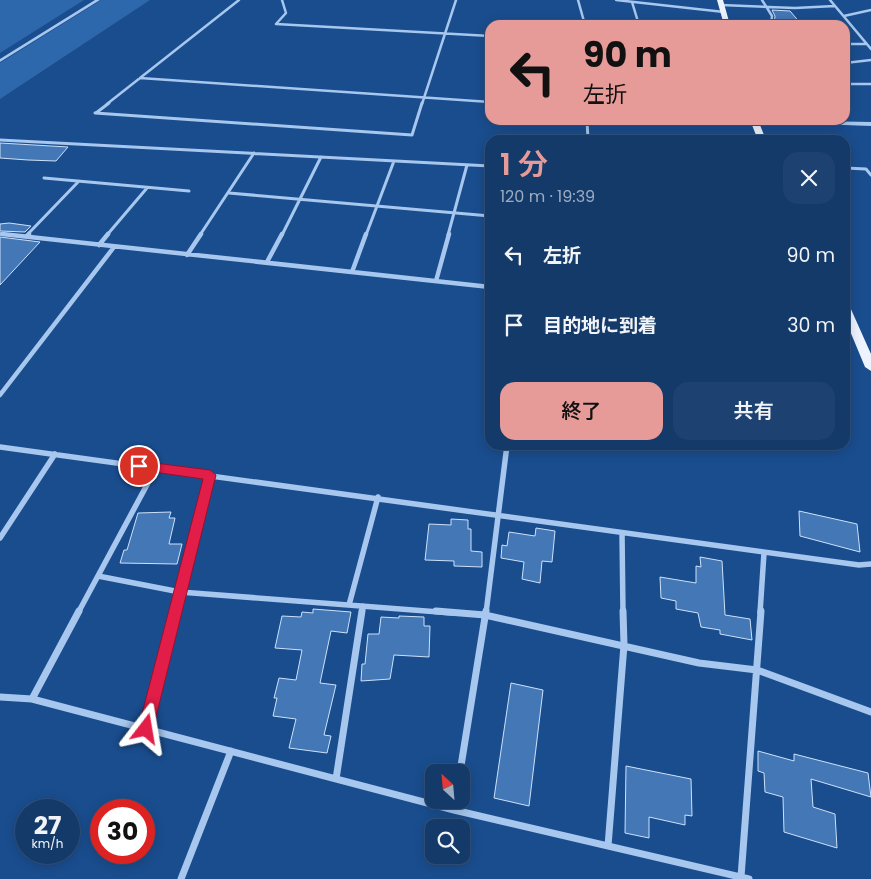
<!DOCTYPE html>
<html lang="ja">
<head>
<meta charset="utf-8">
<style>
	:root { --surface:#143a6a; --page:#1d4170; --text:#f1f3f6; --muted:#9dadc1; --line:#33547e; --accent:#e69b98 }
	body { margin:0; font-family:Poppins,"Noto Sans JP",sans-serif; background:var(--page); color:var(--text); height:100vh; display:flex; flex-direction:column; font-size:19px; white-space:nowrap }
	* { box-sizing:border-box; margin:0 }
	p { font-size:16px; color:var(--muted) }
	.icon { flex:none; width:28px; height:28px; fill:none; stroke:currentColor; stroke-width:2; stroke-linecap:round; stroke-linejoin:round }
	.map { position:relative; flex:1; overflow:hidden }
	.sheet { position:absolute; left:485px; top:135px; width:365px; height:315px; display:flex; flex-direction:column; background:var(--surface); border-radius:15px; box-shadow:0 2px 12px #0003,0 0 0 1px var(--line) }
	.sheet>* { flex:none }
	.top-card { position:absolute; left:485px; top:20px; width:365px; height:105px; border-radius:15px; box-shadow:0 2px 12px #0003,0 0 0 1px var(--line); background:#e69b98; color:#111; overflow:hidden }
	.needle { width:32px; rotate:334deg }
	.buttons { position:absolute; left:425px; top:764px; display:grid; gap:10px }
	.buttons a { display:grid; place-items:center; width:45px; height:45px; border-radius:10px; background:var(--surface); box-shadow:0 2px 12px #0003,0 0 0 1px var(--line); font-size:25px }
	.speed { position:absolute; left:15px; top:799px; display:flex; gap:10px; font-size:25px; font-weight:700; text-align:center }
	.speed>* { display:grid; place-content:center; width:65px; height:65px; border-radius:50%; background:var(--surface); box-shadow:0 2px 12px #0003,0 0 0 1px var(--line); line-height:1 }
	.speed small { font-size:12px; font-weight:400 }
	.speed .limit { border:8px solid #d22; background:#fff; color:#111 }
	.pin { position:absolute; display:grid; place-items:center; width:42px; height:42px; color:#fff; margin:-21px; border:2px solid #fff; border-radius:50%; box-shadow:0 1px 5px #0007 }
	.me { position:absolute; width:55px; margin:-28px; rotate:14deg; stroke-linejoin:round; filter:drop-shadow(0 0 4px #0008) }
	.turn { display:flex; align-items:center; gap:18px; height:105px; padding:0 15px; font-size:22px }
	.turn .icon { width:65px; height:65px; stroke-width:2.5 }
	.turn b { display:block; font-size:35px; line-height:42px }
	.round { display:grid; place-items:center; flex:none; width:52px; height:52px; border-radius:15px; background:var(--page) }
	.summary { display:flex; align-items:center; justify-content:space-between; height:85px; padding:0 15px }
	h1 { font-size:30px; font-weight:600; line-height:38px; color:var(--accent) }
	.action { display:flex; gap:10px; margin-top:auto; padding:10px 15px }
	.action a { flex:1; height:58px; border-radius:15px; background:var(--accent); color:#111; font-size:20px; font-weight:600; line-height:58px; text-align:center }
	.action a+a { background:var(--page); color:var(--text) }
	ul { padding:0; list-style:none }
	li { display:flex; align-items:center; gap:15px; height:70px; padding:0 15px }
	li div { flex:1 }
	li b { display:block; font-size:19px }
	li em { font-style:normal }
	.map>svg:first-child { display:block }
</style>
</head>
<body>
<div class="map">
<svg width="871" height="879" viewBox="0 0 871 879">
	<rect width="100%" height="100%" fill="#1a4d8e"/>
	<path fill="#2d67ac" d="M0,0H84L0,53Z
		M101,0H150L0,99V63Z"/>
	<path fill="#4377b6" stroke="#cde1fa" d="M772,10L790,11L802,25H774L775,16Z
		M0,143L68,147L56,161L28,160L0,158Z
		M9,223L24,225L31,226L25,232L0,231V224Z
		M0,237L40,242L0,285Z
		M799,511L857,524L860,552L800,536Z
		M171,512L169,518H175L169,544H182L177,564L120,563L124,550H127L138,513Z
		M451,519L468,520V529H471V551L482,552V567L454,566V561L425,560L429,524L451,525Z
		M536,528L555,531L552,562L542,561L540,583L522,579L524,562L501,558L502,545L507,546L509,532L535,536Z
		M700,557L722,561L725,615L750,619L752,640L720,634V630L701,627L698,613L676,609V601L661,598L660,577L696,583V566L701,567Z
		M313,609L351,612L347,633L331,631L320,683L336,685L324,735L331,736L327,753L289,748L296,719L273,716L277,698H274L279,678L296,680L302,650L275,648L282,616L301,617L302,612L313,613Z
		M399,616L424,617V626H430L429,657L394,655L390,679L361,681L362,664H365L368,634H379L381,617L399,618Z
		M511,683L543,690L529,806L494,798Z
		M758,751L794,761V754L868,773L871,797L811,779L813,807L835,814L837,848L784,832L783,797L765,792L764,773L758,771Z
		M626,766L691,779L692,816L685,815V825L649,817V838L625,833Z"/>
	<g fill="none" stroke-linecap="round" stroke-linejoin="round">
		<path stroke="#a7c7ee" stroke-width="2.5" d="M578,0L585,25
			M616,0L724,12
			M762,0L772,16L771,25
			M830,0L871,49
			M632,2L639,25
			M721,5L795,8L835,6
			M844,16L871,10
			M276,24L490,36
			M276,24L286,13L282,0
			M845,44H867
			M845,63L871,60
			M140,78L490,102
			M845,84H871
			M107,104L239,0
			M422,104L456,0"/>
		<path stroke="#a7c7ee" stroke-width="3" d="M95,113L412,135L422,103
			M96,113L109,103
			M587,120L588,140
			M0,140L490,166
			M845,168L866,169L871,175
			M44,178L189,191
			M229,193L490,216
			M0,234L13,235
			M27,235L79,181
			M107,235L147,188
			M200,235L254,153
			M282,235L321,157
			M366,235L394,161
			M448,235L467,165"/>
		<path stroke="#a7c7ee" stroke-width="4.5" d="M2,234L490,287
			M26,237L29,234
			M99,245L108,234
			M187,255L201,234
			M267,262L282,234
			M352,272L366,234
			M436,281L449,234
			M845,320L851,321L846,325
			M0,395L114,247"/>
		<path stroke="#a7c7ee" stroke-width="5.5" d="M0,447L859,565L871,564
			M622,533L623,613
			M0,538L55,454
			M98,576L180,592L452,613
			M349,605L378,497
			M78,613L156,468
			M175,613L210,475
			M362,613L363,606
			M486,613L507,445
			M760,613L764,553"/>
		<path stroke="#a7c7ee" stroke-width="7" d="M436,611L485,615L699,663L757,670L871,712
			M0,697L32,699L454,810L749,879
			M32,699L79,611
			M146,729L176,611
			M460,772L486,611
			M336,779L362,611
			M454,810L455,800
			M608,846L624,645L623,611
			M741,877L761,611
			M181,879L231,751"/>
		<path fill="#a7c7ee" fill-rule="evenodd" d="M95,0H100L0,62V59Z
			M758,120L871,122V126L761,122Z"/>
		<path fill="#eef4ff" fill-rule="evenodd" d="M717,0H723L730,25H724Z
			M750,120H758L766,140H758Z
			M845,304L850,307L871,354V371L865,367L845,319Z"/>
	</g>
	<path fill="#e11d48" stroke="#92132f" d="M139,461L210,470L216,475L153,729L151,734L146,737L140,734L138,729L203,479L139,470L133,466Z"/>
</svg>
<div class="buttons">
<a><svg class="needle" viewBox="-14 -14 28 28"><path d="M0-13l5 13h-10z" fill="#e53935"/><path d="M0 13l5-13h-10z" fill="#9dadc1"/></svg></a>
<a><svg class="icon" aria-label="search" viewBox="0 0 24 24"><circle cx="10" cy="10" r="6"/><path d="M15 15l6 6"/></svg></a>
</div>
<div class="speed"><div>27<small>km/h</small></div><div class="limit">30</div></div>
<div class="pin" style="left:139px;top:466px;background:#d93025"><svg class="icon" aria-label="arrive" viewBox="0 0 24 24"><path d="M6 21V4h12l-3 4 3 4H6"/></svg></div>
<svg class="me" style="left:146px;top:729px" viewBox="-20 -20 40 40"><path d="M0-17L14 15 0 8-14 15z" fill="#e11d48" stroke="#fff" stroke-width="4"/></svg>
<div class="top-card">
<div class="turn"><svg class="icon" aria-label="left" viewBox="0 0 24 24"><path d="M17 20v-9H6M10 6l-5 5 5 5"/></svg><div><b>90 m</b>左折</div></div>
</div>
<section class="sheet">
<div class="summary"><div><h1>1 分</h1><p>120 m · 19:39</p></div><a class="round"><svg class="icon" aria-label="close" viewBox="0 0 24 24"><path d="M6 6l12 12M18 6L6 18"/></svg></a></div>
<ul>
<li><svg class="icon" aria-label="left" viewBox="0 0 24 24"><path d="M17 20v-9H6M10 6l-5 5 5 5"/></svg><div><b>左折</b></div><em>90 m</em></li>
<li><svg class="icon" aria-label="arrive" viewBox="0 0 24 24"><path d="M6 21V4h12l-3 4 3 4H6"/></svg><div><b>目的地に到着</b></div><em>30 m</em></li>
</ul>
<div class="action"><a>終了</a><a>共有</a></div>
</section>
</div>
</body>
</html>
